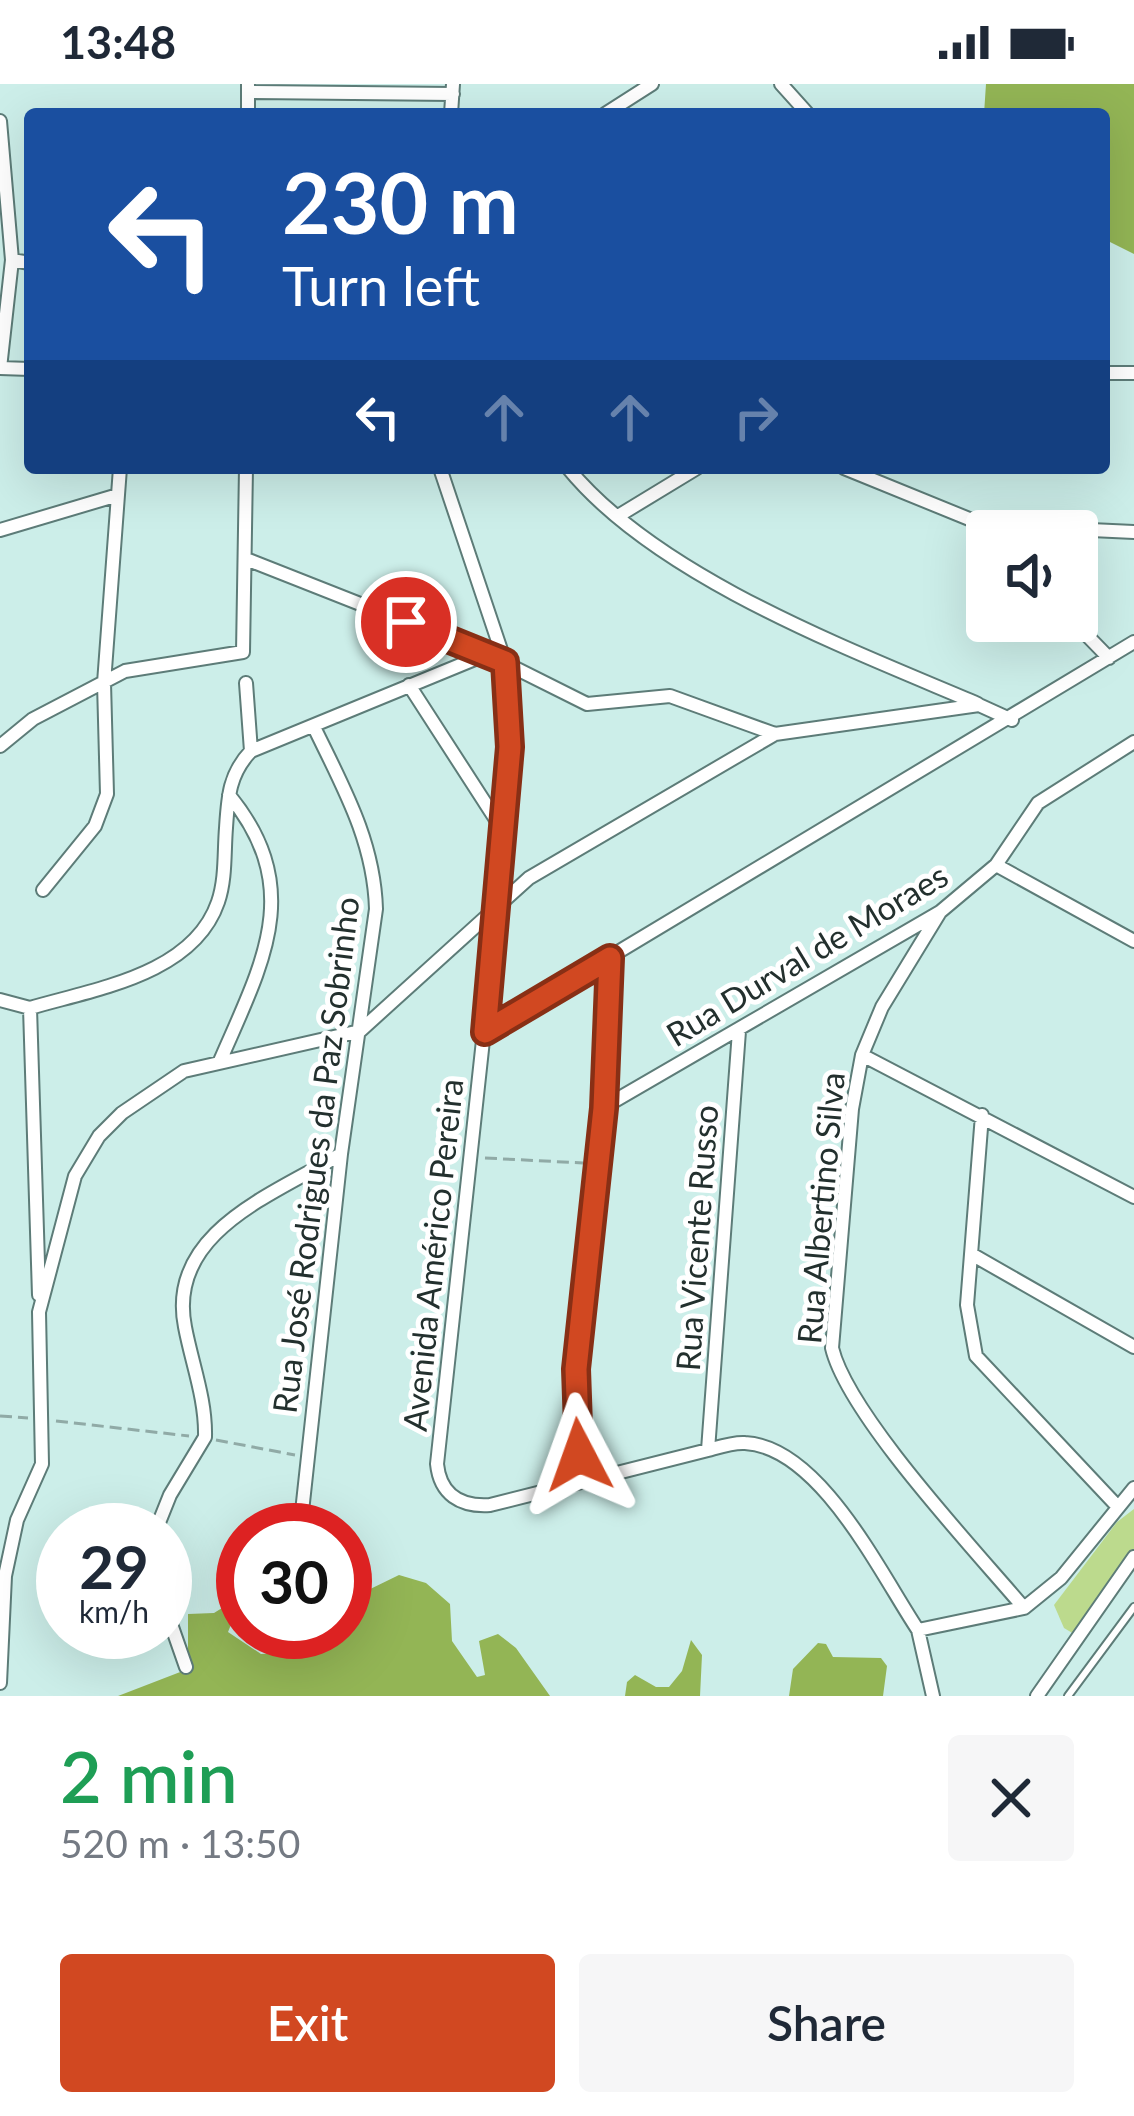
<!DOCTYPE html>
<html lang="en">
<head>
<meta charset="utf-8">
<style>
	:root { --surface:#fff; --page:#f6f6f7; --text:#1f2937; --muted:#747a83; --accent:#d14821 }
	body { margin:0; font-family:Lato,sans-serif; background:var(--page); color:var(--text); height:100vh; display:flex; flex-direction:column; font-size:45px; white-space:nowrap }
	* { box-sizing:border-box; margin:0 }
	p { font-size:39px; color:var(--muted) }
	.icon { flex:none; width:66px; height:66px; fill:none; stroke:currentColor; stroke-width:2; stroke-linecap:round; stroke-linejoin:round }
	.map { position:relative; height:1612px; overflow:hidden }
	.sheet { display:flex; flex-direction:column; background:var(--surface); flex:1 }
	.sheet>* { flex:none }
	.top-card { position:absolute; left:24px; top:24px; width:1086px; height:366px; border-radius:12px; box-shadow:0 12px 48px #0002; background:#1a4fa0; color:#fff; overflow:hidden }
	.controls { position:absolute; left:966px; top:426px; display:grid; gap:24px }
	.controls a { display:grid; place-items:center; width:132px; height:132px; border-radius:12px; background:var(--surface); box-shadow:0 12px 48px #0002; font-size:60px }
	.speed { position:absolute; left:36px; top:1419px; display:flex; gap:24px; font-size:60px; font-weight:700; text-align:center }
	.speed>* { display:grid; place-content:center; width:156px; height:156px; border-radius:50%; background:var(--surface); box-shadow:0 12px 48px #0002; line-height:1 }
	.speed small { font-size:30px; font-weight:400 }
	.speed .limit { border:18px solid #d22; background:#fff; color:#111 }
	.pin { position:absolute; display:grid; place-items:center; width:102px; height:102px; color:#fff; margin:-51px; border:6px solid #fff; border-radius:50%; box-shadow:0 3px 12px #0007 }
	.me { position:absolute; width:132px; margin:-66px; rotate:356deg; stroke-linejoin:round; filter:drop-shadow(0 0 9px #0008) }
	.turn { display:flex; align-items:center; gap:42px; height:252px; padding:0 60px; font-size:54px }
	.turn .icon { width:156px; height:156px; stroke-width:2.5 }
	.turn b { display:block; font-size:84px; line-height:102px }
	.lanes { display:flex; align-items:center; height:114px; padding:0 60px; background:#0003; justify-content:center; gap:60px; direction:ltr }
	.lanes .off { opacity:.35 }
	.round { display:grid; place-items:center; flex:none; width:126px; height:126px; border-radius:12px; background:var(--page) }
	.overview { display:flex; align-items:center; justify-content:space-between; height:204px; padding:0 60px }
	h1 { font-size:72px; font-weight:600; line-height:90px; color:#1e9e55 }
	.action { display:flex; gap:24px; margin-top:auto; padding:24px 60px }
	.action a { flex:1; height:138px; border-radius:12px; background:var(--accent); color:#fff; font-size:48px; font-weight:600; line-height:138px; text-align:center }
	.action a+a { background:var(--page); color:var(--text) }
	.status { display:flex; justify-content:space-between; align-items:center; height:84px; padding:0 60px; background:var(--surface); direction:ltr }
	.status svg { height:33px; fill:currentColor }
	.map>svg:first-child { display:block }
</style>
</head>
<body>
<div class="status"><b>13:48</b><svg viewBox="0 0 49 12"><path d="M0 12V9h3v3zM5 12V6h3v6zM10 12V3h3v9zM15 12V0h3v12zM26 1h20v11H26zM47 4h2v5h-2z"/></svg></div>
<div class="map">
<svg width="1134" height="1612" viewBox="0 0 1134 1612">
	<rect width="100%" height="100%" fill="#cceee9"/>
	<path fill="#bcda8d" d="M1134,1425V1468L1074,1550L1064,1544L1054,1521L1117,1438Z"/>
	<path fill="#93b555" d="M986,0H1134V170L1104,155V30H984Z
		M345,1479L360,1481L355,1505L360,1510L399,1491L426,1499L450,1520L452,1557L477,1593L485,1591L479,1557L498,1550L516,1564L550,1612H118L188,1585V1530L214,1529L243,1511L228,1548L261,1570L307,1568L316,1559L313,1548H345Z
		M691,1556L702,1571L700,1612H625L627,1598L635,1591L656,1603H669L682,1587Z
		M818,1559L826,1560L833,1573L881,1574L887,1582L883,1612H789L793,1585Z"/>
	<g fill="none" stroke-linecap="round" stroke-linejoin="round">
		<defs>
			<path id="lane" d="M1068,1612L1134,1523"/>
			<path id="street" d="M781,0L808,30
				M248,8L453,10
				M248,30V1
				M451,30L453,0
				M605,30L652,0
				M0,37L12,176L0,284
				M12,176L30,179
				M0,284L30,285
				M1104,289H1134
				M440,384L505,578L511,638L498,818L437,1380C440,1410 460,1423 490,1421L708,1366C719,1363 734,1358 745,1359C820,1363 880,1489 918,1546L1024,1524L1061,1494L1134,1404
				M568,384C657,493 849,565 978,620
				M844,384L984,441L1134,448
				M618,432L697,384
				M0,446L118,411
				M246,475L487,570
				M1073,537L1109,574
				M246,599L251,667
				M409,601L502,745
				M0,662L33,635L125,587L243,568L246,384
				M996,781L1134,857
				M43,806L95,742L107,710L104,599L120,384
				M940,828L882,923L862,971L852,1025L832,1264C848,1331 975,1466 1024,1524
				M0,916L30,924
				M30,924C94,905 193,891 218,818C226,795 224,768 226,744C228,713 229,690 251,667L487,570L587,620L670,612L775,650
				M30,924L39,1211
				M485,948L1134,558
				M862,971L1134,1113
				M220,977C262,880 306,805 229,711
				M604,1023L940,828L996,781L1038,719L1134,658
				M982,1031L967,1221L976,1272L1118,1423
				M973,1171L1134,1263
				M708,1366L739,947
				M582,1398L575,1302L604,1023L611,874
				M156,1446L170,1411L205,1353C206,1315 192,1280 185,1243C166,1148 275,1110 341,1070
				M300,1446L341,1070L376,825C374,757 343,703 314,643
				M165,1523L186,1583
				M918,1546L933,1612
				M0,1599L5,1492L17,1436L42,1380L39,1228L75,1092L99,1052L122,1029L184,987L360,947L529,794L775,650L979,621L1012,636
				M1037,1612L1134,1473"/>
		</defs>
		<use href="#lane" stroke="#5d7c78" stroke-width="10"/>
		<use href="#street" stroke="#5d7c78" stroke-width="16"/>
		<path stroke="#90aaa6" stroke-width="3" stroke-dasharray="12 6" stroke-linecap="butt" d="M485,1074L583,1079
			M0,1332L28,1334
			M56,1337L189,1352
			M216,1356L295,1371"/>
		<use href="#lane" stroke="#fff" stroke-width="6"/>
		<use href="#street" stroke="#fff" stroke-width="12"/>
	</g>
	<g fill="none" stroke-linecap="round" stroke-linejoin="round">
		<defs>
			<path id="route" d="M406,538L505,578L510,663L485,948L610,874L604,1024L576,1285L579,1371"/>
		</defs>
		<use href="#route" stroke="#882f15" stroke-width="30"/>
		<use href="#route" stroke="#d14821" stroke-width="21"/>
	</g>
	<g text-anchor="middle" stroke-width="10" stroke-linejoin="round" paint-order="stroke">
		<g font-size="33" fill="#23302e" stroke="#fff">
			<text transform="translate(807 871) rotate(-31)" y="12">Rua Durval de Moraes</text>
			<text transform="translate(316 1071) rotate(-83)" y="12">Rua José Rodrigues da Paz Sobrinho</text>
			<text transform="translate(821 1124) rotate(-85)" y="12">Rua Albertino Silva</text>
			<text transform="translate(697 1154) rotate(-86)" y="12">Rua Vicente Russo</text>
			<text transform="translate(433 1171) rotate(-84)" y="12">Avenida Américo Pereira</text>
		</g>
	</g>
</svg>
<div class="controls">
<a><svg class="icon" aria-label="sound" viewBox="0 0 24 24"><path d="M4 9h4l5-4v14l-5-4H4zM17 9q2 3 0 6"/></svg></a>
</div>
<div class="speed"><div>29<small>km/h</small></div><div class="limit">30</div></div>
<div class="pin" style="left:406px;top:538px;background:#d93025"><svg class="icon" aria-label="arrive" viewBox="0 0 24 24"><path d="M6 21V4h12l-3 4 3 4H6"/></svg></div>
<svg class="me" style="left:579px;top:1371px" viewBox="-20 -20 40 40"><path d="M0-17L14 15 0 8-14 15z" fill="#d14821" stroke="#fff" stroke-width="4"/></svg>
<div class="top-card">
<div class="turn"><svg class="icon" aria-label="left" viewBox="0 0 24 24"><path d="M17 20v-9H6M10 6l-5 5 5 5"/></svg><div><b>230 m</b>Turn left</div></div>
<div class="lanes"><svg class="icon" aria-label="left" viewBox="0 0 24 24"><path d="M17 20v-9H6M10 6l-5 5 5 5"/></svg><svg class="icon off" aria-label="ahead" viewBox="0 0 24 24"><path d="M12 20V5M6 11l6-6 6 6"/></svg><svg class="icon off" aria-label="ahead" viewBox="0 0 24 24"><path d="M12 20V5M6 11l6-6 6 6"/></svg><svg class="icon off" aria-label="right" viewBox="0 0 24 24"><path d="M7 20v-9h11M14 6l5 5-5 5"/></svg></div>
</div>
</div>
<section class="sheet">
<div class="overview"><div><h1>2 min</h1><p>520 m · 13:50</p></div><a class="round"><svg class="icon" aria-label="close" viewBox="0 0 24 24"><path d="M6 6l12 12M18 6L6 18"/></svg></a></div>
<div class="action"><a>Exit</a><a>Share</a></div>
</section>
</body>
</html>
